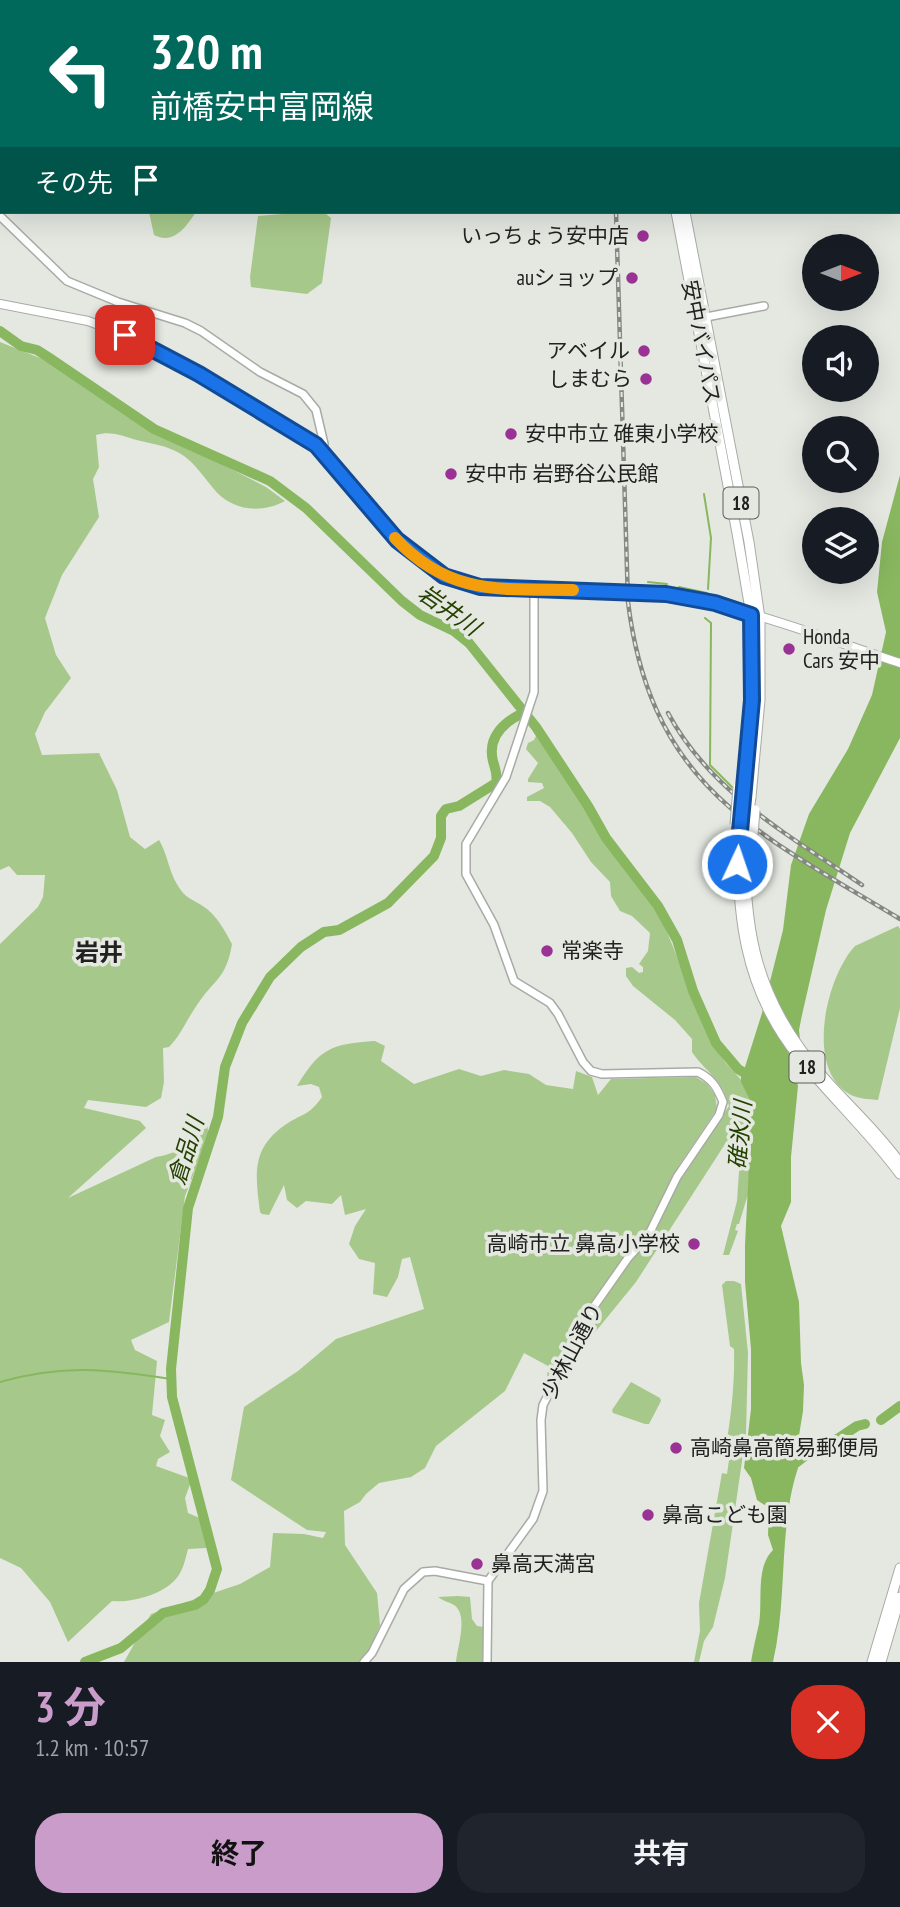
<!DOCTYPE html>
<html lang="ja">
<head>
<meta charset="utf-8">
<style>
	:root { --surface:#171b24; --page:#20242c; --text:#f1f3f6; --muted:#9ea1a6; --accent:#ca9cca }
	body { margin:0; font-family:"PT Sans Narrow","Noto Sans JP",sans-serif; background:var(--page); color:var(--text); height:100vh; display:flex; flex-direction:column; font-size:26px; white-space:nowrap }
	* { box-sizing:border-box; margin:0 }
	p { font-size:23px; color:var(--muted) }
	.icon { flex:none; width:38px; height:38px; fill:none; stroke:currentColor; stroke-width:2; stroke-linecap:round; stroke-linejoin:round }
	.map { position:relative; height:1662px; overflow:hidden }
	.panel { display:flex; flex-direction:column; background:var(--surface); flex:1 }
	.panel>* { flex:none }
	.hud { position:absolute; left:0px; top:0px; width:901px; height:214px; box-shadow:0 7px 28px #0002; background:#00695c; color:#fff; overflow:hidden }
	.needle { width:46px; rotate:90deg }
	.buttons { position:absolute; left:802px; top:234px; display:grid; gap:14px }
	.buttons a { display:grid; place-items:center; width:77px; height:77px; border-radius:50%; background:var(--surface); box-shadow:0 7px 28px #0002; font-size:35px }
	.pin { position:absolute; display:grid; place-items:center; width:60px; height:60px; color:#fff; margin:-30px; border-radius:14px; box-shadow:0 4px 10px #0006 }
	.me { position:absolute; width:77px; margin:-38px; rotate:3deg; stroke-linejoin:round; filter:drop-shadow(0 0 5px #0008) }
	.turn { display:flex; align-items:center; gap:24px; height:147px; padding:0 35px; font-size:32px }
	.turn .icon { width:91px; height:91px; stroke-width:2.5 }
	.turn b { display:block; font-size:49px; line-height:60px }
	.then { display:flex; align-items:center; height:66px; padding:0 35px; background:#0003; gap:14px; font-size:26px }
	.round { display:grid; place-items:center; flex:none; width:74px; height:74px; border-radius:28px; background:var(--page) }
	.summary { display:flex; align-items:center; justify-content:space-between; height:119px; padding:0 35px }
	h1 { font-size:42px; font-weight:700; line-height:52px; color:var(--accent) }
	.button { display:flex; gap:14px; margin-top:auto; padding:14px 35px }
	.button a { flex:1; height:80px; border-radius:28px; background:var(--accent); color:#111; font-size:28px; font-weight:700; line-height:80px; text-align:center }
	.button a+a { background:var(--page); color:var(--text) }
	.map>svg:first-child { display:block }
</style>
</head>
<body>
<div class="map">
<svg width="900" height="1662" viewBox="0 0 900 1662">
	<rect width="100%" height="100%" fill="#e4e8e1"/>
	<path fill="#a7c88b" d="M149,212H196C186,227 174,245 154,235Z
		M283,214H326L331,218L322,283L307,294L251,287L250,277L258,216Z
		M0,342L45,360L151,431L200,453L266,487L285,501C261,514 231,511 213,488C203,476 196,465 184,456C168,445 151,444 133,439C119,435 110,431 96,435L99,467L93,479L99,517L62,575L45,618L56,655L71,678L45,712L35,734L42,755L99,753L117,790L130,837L145,849L159,840C170,859 168,875 184,894C190,900 200,903 207,909C218,918 225,931 232,944C226,980 214,979 197,1005C187,1019 181,1035 169,1047L163,1048L164,1082L161,1098L146,1107L88,1100L84,1108L140,1121L146,1128L68,1198L156,1157C171,1155 181,1148 196,1145L198,1120L207,1125L209,1135L185,1196L169,1322L131,1340L135,1350L157,1361L152,1415L165,1420L160,1436L170,1452L158,1459L156,1466L192,1479L185,1498L188,1513L202,1519L207,1548L188,1549C185,1560 183,1572 175,1580C161,1595 131,1603 112,1601L68,1642L50,1602L21,1568L0,1558V944L38,907L43,897L45,875H17L9,866L0,870Z
		M531,726L539,734L604,839L662,920L711,1039L725,1062L745,1084L752,1104V1123L749,1191L739,1224H737L735,1230L738,1231L729,1255H723L737,1201L742,1128L727,1141L636,1282L570,1363H568L599,1304L632,1256L646,1247L679,1177L729,1106C722,1078 707,1074 692,1052V1039L675,1020L633,986L626,976V968L632,967L639,973L643,972V967L639,964L648,951L650,933L632,916L620,911L611,896L610,882L591,862L572,833L550,807L540,801H527V797L544,788L542,783L528,782V779L538,763L526,749L528,743L534,740L536,736Z
		M898,926L900,929V1008L878,1100C869,1099 859,1099 851,1095C804,1071 826,977 855,946Z
		M375,1041L385,1046L381,1061L414,1084L459,1069L481,1076L504,1070L529,1074L546,1085L573,1089L576,1071L592,1077L598,1095L611,1079L696,1077L707,1084L715,1095L717,1109L678,1167L646,1234L594,1303L546,1392L548,1366L524,1353L505,1391L436,1446L425,1468L411,1477L379,1483L366,1494L360,1502L344,1511L345,1545L377,1593L380,1625L369,1651L360,1662H124L151,1614L240,1584L270,1567L273,1533L304,1534L323,1538L326,1532L307,1530L231,1480L244,1407L298,1371L336,1339L424,1309L410,1257L402,1259L398,1277L387,1297L373,1294L375,1263L359,1259L349,1244L355,1226L366,1209L345,1215L341,1195L332,1204L306,1201L297,1208L287,1200L284,1185L269,1215L262,1214L260,1212C255,1173 251,1147 288,1123C306,1112 309,1115 322,1097L319,1087L311,1084L297,1086C320,1048 331,1044 375,1041Z
		M726,1281H734L741,1284L748,1353L746,1434L725,1578L713,1627L704,1641L699,1662H694L700,1631L699,1603L722,1473L727,1474L730,1453L725,1452C731,1417 735,1384 734,1349L730,1346L722,1285Z
		M631,1382L660,1398L661,1401L649,1424H645L613,1413L612,1410Z
		M458,1596L470,1597L472,1619L477,1626L484,1627L483,1662H456C457,1648 469,1615 454,1605C449,1602 443,1601 438,1597Z"/>
	<path fill="#89b75f" d="M900,475V738L850,833L826,910L802,1015L799,1030L802,1056L796,1065L795,1073L798,1086L791,1157V1202L781,1226L799,1302L801,1363L804,1385L803,1411L795,1460L798,1468C778,1528 788,1598 773,1662H751C753,1649 756,1637 759,1624C763,1600 755,1568 773,1550L768,1535L769,1508L757,1500L751,1478L744,1468L751,1409V1349L745,1282V1245L752,1104L741,1082V1075L746,1076L745,1067L762,1013L783,930L791,865L809,814L848,749L872,695L886,632L877,592L882,542Z"/>
	<g fill="none" stroke-linecap="round" stroke-linejoin="round">
		<path stroke="#89b75f" stroke-width="2" d="M704,494L711,538L708,589
			M648,582L667,584
			M679,587L707,593
			M705,618L711,623L710,765L732,787
			M0,1382C63,1364 108,1369 171,1379"/>
		<path stroke="#89b75f" stroke-width="10" d="M0,331L21,346L37,350L48,357L154,429L270,481L306,508L402,601L420,615L454,631L469,643L536,727L588,806L606,838L658,906L677,940L693,991L716,1043L738,1069L756,1080
			M881,1420L900,1406
			M784,1472L806,1455L839,1438L857,1426L865,1424
			M85,1662L121,1648L163,1613L195,1605L204,1599L210,1590L217,1569L172,1397L171,1369L188,1208L218,1117L225,1067L242,1023L270,977L301,947L324,932L339,930L388,903L434,856L441,838V816L446,809L459,806L496,783C498,774 495,769 493,761C487,737 504,722 523,713"/>
		<defs>
			<path id="secondary" d="M0,216L67,281L118,302L185,323L201,331L260,372L303,394L316,410L324,444L323,451
				M701,318L764,306
				M364,1662L372,1653L404,1589L423,1572L435,1571L488,1581
				M487,1662L488,1581L533,1519L543,1491L541,1420L543,1405L595,1305L628,1258L648,1236L677,1177L719,1115L723,1102C717,1087 712,1079 698,1072L602,1074L591,1071L583,1062L558,1014L550,1003L514,981L494,925L466,874V844L506,777L534,692V589"/>
			<path id="primary" d="M0,304L88,321L125,335L199,374L301,435L323,451L397,540L444,576L480,587L624,591
				M637,591C727,599 815,635 900,663"/>
			<path id="highway" d="M636,0L637,2
				M645,0V2
				M676,212L737,533L751,615L752,700L742,791
				M685,212L749,542L760,618V700L751,797
				M739,828C735,911 744,989 798,1056C831,1097 869,1132 900,1174
				M746,833C742,931 757,1004 825,1079C850,1107 878,1132 900,1163
				M753,835V861L757,884
				M729,889L732,852
				M872,1662L900,1568
				M881,1662L900,1597"/>
		</defs>
		<use href="#secondary" stroke="#a8aba5" stroke-width="10"/>
		<use href="#primary" stroke="#a8aba5" stroke-width="10"/>
		<use href="#highway" stroke="#a8aba5" stroke-width="11"/>
		<use href="#secondary" stroke="#fff" stroke-width="7"/>
		<use href="#primary" stroke="#fff" stroke-width="8"/>
		<use href="#highway" stroke="#fff" stroke-width="9"/>
		<defs>
			<path id="rail" d="M608,0V2
				M616,212L628,602C651,787 756,832 900,919
				M668,713C710,792 790,836 862,885"/>
		</defs>
		<use href="#rail" stroke="#848782" stroke-width="4.5"/>
		<use href="#rail" stroke="#e4e8e1" stroke-width="2" stroke-dasharray="5" stroke-linecap="butt"/>
		<defs>
			<path id="primary-bridge" d="M624,591H637"/>
			<path id="highway-bridge" d="M735,825L738,787
				M746,833L751,797
				M753,835L755,810"/>
		</defs>
		<use href="#primary-bridge" stroke="#a8aba5" stroke-width="10" stroke-linecap="butt"/>
		<use href="#highway-bridge" stroke="#a8aba5" stroke-width="11" stroke-linecap="butt"/>
		<use href="#primary-bridge" stroke="#fff" stroke-width="8"/>
		<use href="#highway-bridge" stroke="#fff" stroke-width="9"/>
	</g>
	<g fill="none" stroke-linecap="round" stroke-linejoin="round">
		<defs>
			<path id="route" d="M125,335L199,374L316,445L397,540L444,576L480,587L666,594L715,603L751,615L752,700L737,864"/>
		</defs>
		<use href="#route" stroke="#114b97" stroke-width="18"/>
		<use href="#route" stroke="#1a73e8" stroke-width="12"/>
		<path stroke="#f59e0b" stroke-width="12" d="M395,538C449,596 501,589 573,590"/>
	</g>
	<g fill="#9a3194" stroke="#e4e8e1" stroke-width="2.5">
		<circle cx="643" cy="236" r="7"/>
		<circle cx="632" cy="278" r="7"/>
		<circle cx="644" cy="351" r="7"/>
		<circle cx="646" cy="379" r="7"/>
		<circle cx="511" cy="434" r="7"/>
		<circle cx="451" cy="474" r="7"/>
		<circle cx="789" cy="649" r="7"/>
		<circle cx="547" cy="951" r="7"/>
		<circle cx="694" cy="1244" r="7"/>
		<circle cx="676" cy="1448" r="7"/>
		<circle cx="648" cy="1515" r="7"/>
		<circle cx="477" cy="1564" r="7"/>
	</g>
	<g text-anchor="middle" stroke-width="7" stroke-linejoin="round" paint-order="stroke">
		<g fill="#e4e8e1" stroke="#5c5d5a" stroke-width="2">
			<rect x="723.5" y="487.5" width="35" height="31" rx="5"/>
			<rect x="789.5" y="1051.5" width="35" height="31" rx="5"/>
		</g>
		<g font-size="19" font-weight="bold" fill="#212220">
			<text x="741" y="510">18</text>
			<text x="807" y="1074">18</text>
		</g>
		<g font-size="21" fill="#212220" stroke="#e4e8e1" text-anchor="start">
			<text x="629" y="243" text-anchor="end">いっちょう安中店</text>
			<text x="618" y="285" text-anchor="end">auショップ</text>
			<text x="630" y="358" text-anchor="end">アベイル</text>
			<text x="632" y="386" text-anchor="end">しまむら</text>
			<text x="525" y="441">安中市立 碓東小学校</text>
			<text x="465" y="481">安中市 岩野谷公民館</text>
			<text x="803" y="644">Honda<tspan x="803" dy="24">Cars 安中</tspan></text>
			<text x="561" y="958">常楽寺</text>
			<text x="680" y="1251" text-anchor="end">高崎市立 鼻高小学校</text>
			<text x="690" y="1455">高崎鼻高簡易郵便局</text>
			<text x="662" y="1522">鼻高こども園</text>
			<text x="491" y="1571">鼻高天満宮</text>
		</g>
		<g font-size="21" fill="#212220" stroke="#e4e8e1">
			<text transform="translate(701 342) rotate(79)" y="7">安中バイパス</text>
			<text transform="translate(572 1351) rotate(-62)" y="7">少林山通り</text>
		</g>
		<g font-size="23" font-style="italic" fill="#254100" stroke="#e4e8e1">
			<text transform="translate(449 610) rotate(35)" y="8">岩井川</text>
			<text transform="translate(740 1135) rotate(-85)" y="8">碓氷川</text>
			<text transform="translate(186 1151) rotate(-73)" y="8">倉品川</text>
		</g>
		<g font-size="24" font-weight="bold" fill="#212220" stroke="#e4e8e1">
			<text x="99" y="961">岩井</text>
		</g>
	</g>
</svg>
<div class="buttons">
<a><svg class="needle" viewBox="-14 -14 28 28"><path d="M0-13l5 13h-10z" fill="#e53935"/><path d="M0 13l5-13h-10z" fill="#9ea1a6"/></svg></a>
<a><svg class="icon" aria-label="sound" viewBox="0 0 24 24"><path d="M4 9h4l5-4v14l-5-4H4zM17 9q2 3 0 6"/></svg></a>
<a><svg class="icon" aria-label="search" viewBox="0 0 24 24"><circle cx="10" cy="10" r="6"/><path d="M15 15l6 6"/></svg></a>
<a><svg class="icon" aria-label="layers" viewBox="0 0 24 24"><path d="M12 4l9 5-9 5-9-5zM3 14l9 5 9-5"/></svg></a>
</div>
<div class="pin" style="left:125px;top:335px;background:#d93025"><svg class="icon" aria-label="arrive" viewBox="0 0 24 24"><path d="M6 21V4h12l-3 4 3 4H6"/></svg></div>
<svg class="me" style="left:737px;top:864px" viewBox="-20 -20 40 40"><circle r="17" fill="#1a73e8" stroke="#fff" stroke-width="3"/><path d="M0-11L8 9 0 5-8 9z" fill="#fff"/></svg>
<div class="hud">
<div class="turn"><svg class="icon" aria-label="left" viewBox="0 0 24 24"><path d="M17 20v-9H6M10 6l-5 5 5 5"/></svg><div><b>320 m</b>前橋安中富岡線</div></div>
<div class="then">その先<svg class="icon" aria-label="arrive" viewBox="0 0 24 24"><path d="M6 21V4h12l-3 4 3 4H6"/></svg></div>
</div>
</div>
<section class="panel">
<div class="summary"><div><h1>3 分</h1><p>1.2 km · 10:57</p></div><a class="round" style="background:#d93025;color:#fff"><svg class="icon" aria-label="close" viewBox="0 0 24 24"><path d="M6 6l12 12M18 6L6 18"/></svg></a></div>
<div class="button"><a>終了</a><a>共有</a></div>
</section>
</body>
</html>
